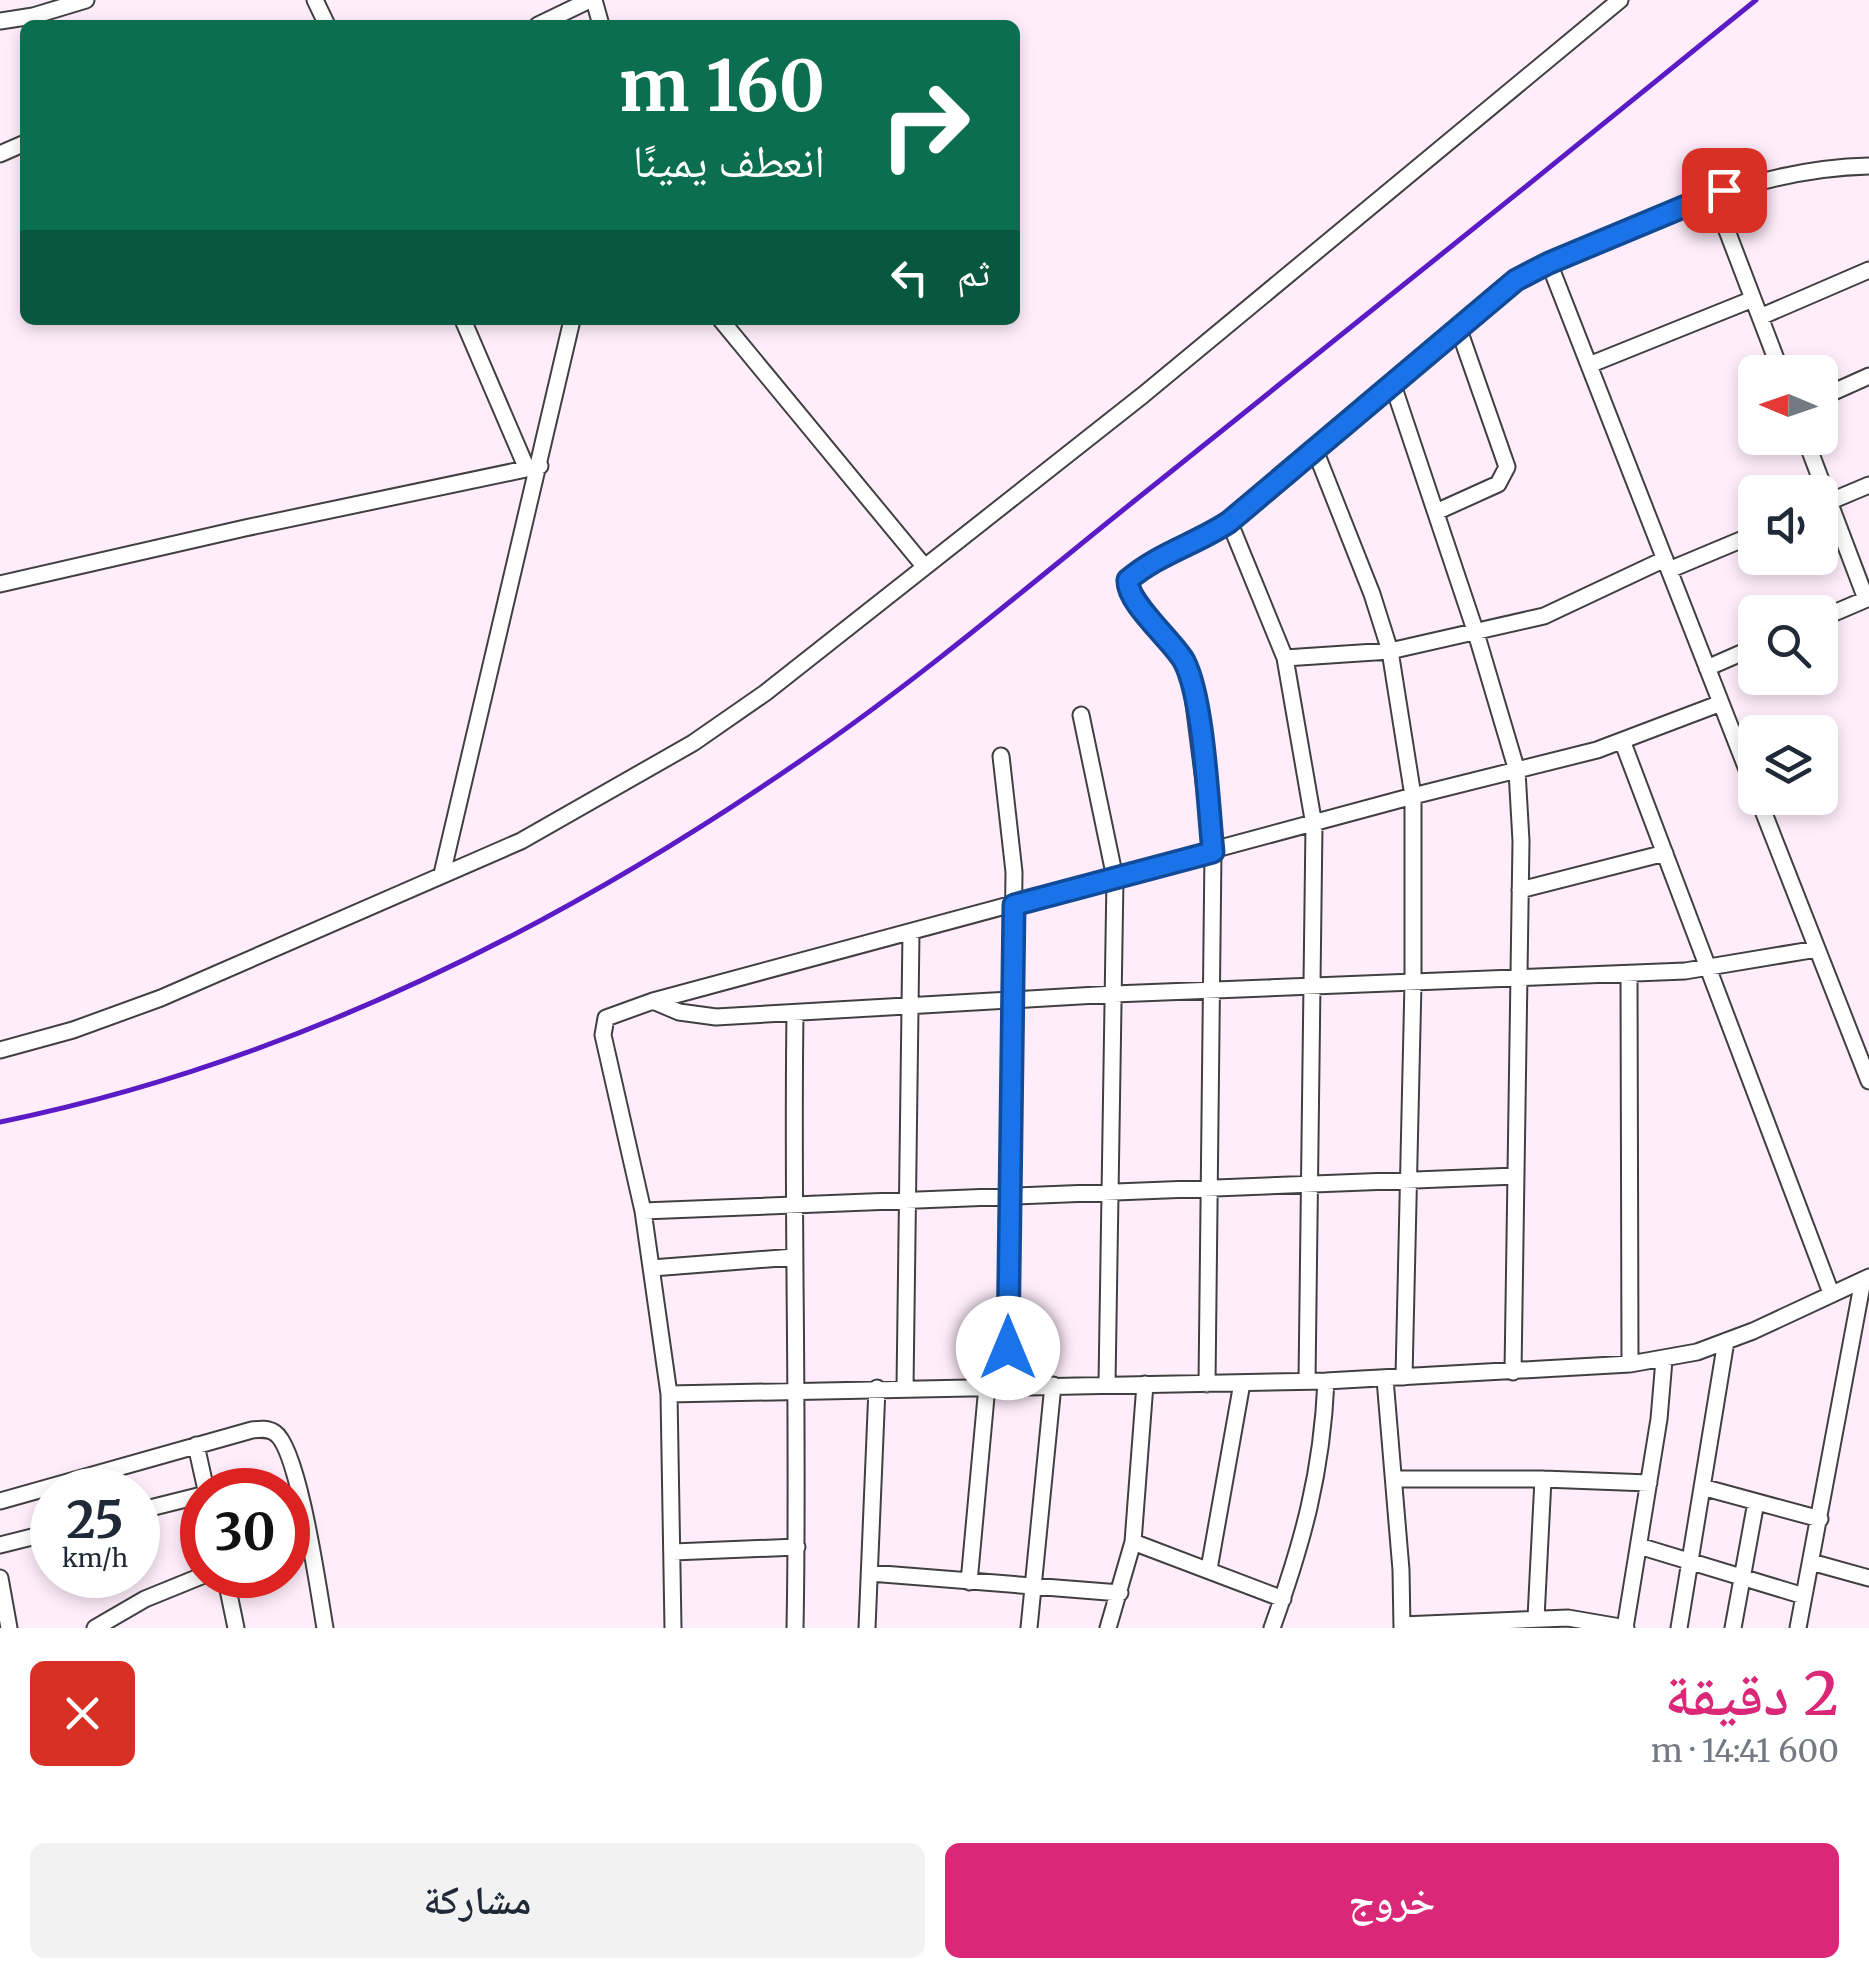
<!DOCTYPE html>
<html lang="ar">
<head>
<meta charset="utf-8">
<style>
	:root { --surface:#fff; --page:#f2f2f3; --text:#1f2937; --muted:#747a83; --accent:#db2777 }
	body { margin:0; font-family:Merriweather,"Noto Naskh Arabic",serif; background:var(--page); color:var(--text); direction:rtl; height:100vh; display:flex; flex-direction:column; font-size:38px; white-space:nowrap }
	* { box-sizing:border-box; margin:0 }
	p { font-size:32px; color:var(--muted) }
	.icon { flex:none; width:55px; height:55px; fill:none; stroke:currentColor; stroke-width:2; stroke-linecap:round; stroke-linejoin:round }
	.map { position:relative; height:1628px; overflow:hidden; direction:ltr }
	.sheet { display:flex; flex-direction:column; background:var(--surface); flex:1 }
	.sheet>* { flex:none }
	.hud { position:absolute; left:20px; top:20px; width:1000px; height:305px; border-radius:15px; box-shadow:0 5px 15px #0003; direction:rtl; background:#0b6e4f; color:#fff; overflow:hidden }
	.needle { width:65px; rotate:272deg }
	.controls { position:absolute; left:1738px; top:355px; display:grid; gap:20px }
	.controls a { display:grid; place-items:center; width:100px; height:100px; border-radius:15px; background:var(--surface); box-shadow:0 5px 15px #0003; font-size:50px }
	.speed { position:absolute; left:30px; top:1468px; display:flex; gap:20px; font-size:50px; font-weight:700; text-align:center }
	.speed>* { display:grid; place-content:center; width:130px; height:130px; border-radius:50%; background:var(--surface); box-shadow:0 5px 15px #0003; line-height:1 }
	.speed small { font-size:25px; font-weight:400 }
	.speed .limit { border:15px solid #d22; background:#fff; color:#111 }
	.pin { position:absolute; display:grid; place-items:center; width:85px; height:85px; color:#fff; margin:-42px; border-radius:20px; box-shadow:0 5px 15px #0006 }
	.me { position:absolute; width:110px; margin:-55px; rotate:0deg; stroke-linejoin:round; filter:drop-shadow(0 0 8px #0008) }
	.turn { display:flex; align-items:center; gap:35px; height:210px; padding:0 30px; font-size:45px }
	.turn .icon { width:130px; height:130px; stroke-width:2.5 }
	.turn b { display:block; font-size:70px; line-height:85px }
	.then { display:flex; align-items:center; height:95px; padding:0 30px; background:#0003; gap:20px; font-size:38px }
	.round { display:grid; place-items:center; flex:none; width:105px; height:105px; border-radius:15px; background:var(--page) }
	.head { display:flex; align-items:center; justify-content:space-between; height:170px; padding:0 30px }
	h1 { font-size:60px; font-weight:600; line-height:75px; color:var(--accent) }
	.cta { display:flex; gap:20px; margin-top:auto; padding:20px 30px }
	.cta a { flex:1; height:115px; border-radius:15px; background:var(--accent); color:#fff; font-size:40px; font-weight:600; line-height:115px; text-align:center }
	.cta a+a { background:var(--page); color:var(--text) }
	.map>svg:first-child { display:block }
</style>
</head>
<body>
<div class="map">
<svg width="1869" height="1628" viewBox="0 0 1869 1628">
	<rect width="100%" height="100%" fill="#ffedfb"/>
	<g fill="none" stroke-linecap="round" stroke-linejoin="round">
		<defs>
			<path id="minor" d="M315,0L327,25
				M594,0L601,25
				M0,21L33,16L86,0
				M538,25L590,0
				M0,154L25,143
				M1713,194L1781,372
				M1549,263L1755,790
				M1760,317L1869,270
				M463,320L527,469
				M721,320L924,566
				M1589,365L1753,299
				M1393,385L1476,633L1517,771L1521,841L1513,1372
				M1820,398L1869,376
				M1805,438L1866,599
				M1315,450L1372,594L1390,651L1413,796V983L1404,1377
				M1824,504L1869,485
				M1436,512L1498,484L1507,467L1458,327
				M1229,521L1285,658L1314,825L1307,1381
				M1669,570L1755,534
				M0,584L245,528L540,466
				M1820,619L1869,598
				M1285,658L1390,651L1544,616L1665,559
				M1707,668L1755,647
				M1081,715L1115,878L1107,1384
				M1623,743L1831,1293
				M1001,756L1014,872L1008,1386
				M1758,798L1869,1081
				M442,874L572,320
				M1520,890L1665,853
				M1629,974L1630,1364
				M653,1001L679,1012L716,1017L1114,994L1685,971L1817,949
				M0,1050L73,1030L161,998L521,841L693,743L765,693L1143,395L1620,0
				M643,1211L1516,1176
				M652,1268L794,1257
				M1385,1379L1401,1570L1402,1628
				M1207,1384L1213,852L1191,680L1175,648L1129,593L1128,580C1158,554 1196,545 1229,521L1516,280C1553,261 1591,245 1629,229C1709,196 1781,168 1869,166
				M905,1388L911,932
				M669,1394L1326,1381L1630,1364L1697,1352L1753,1331L1869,1277
				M196,1445L206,1490
				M1394,1479H1543L1649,1483
				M1702,1487L1820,1519
				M0,1501L252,1430C260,1429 268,1428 275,1433C299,1449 319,1594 325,1628
				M138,1511L202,1495
				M1133,1542L1283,1599
				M0,1545L52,1532
				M1639,1546L1804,1596
				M673,1552L797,1547
				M1811,1562L1869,1578
				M1209,1569L1242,1383
				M870,1573L1120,1593
				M225,1575L236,1628
				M0,1578L9,1628
				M969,1582L987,1386
				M1536,1618L1543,1479
				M1402,1625L1568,1618L1626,1628
				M95,1628L145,1599L204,1575
				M673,1628L669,1394L643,1211L603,1035L606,1018L653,1001L1413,796L1597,750L1721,703
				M795,1628C799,1423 792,1219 795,1014
				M867,1628L877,1388
				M1029,1628L1053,1385
				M1108,1628L1133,1542L1145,1384
				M1272,1628C1303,1542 1322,1473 1326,1381
				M1625,1628L1659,1419L1664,1360
				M1679,1628L1726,1341
				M1733,1628L1756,1502
				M1798,1628L1863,1280"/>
		</defs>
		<use href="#minor" stroke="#404040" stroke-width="19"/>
		<use href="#minor" stroke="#fff" stroke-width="15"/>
		<path stroke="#5a1bc7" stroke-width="5" d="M0,1122C295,1062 568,923 813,752C934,668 1047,570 1163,478C1361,320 1559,160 1756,0"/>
	</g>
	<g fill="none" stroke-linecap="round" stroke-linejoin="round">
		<defs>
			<path id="route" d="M1008,1348L1014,905L1213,852C1208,806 1204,699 1184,661C1172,640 1126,602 1128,580C1158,554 1196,544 1229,522L1516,280L1549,263L1724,190"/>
		</defs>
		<use href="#route" stroke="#114b97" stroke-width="25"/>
		<use href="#route" stroke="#1a73e8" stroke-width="18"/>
	</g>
</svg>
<div class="controls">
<a><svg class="needle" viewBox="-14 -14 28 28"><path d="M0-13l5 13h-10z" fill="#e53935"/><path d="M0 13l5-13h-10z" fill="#747a83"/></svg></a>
<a><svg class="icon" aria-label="sound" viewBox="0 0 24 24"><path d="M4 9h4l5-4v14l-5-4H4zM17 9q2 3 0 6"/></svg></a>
<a><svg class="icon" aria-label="search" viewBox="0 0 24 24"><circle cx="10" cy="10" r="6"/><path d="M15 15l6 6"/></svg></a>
<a><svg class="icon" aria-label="layers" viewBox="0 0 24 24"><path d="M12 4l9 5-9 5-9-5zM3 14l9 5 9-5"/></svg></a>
</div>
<div class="speed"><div>25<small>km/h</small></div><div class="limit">30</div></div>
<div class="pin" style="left:1724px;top:190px;background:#d93025"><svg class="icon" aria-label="arrive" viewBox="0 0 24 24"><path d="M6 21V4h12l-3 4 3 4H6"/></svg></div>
<svg class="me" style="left:1008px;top:1348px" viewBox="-20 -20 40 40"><circle r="19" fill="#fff"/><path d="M0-13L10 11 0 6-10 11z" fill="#1a73e8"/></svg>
<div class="hud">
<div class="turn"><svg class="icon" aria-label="right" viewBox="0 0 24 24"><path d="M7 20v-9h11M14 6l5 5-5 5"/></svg><div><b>160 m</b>انعطف يمينًا</div></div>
<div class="then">ثم<svg class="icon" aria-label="left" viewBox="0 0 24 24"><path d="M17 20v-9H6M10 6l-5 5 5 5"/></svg></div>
</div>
</div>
<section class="sheet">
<div class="head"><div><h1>2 دقيقة</h1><p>600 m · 14:41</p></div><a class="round" style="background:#d93025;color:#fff"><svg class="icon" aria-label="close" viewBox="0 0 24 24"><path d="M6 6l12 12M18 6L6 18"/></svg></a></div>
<div class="cta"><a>خروج</a><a>مشاركة</a></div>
</section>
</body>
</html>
